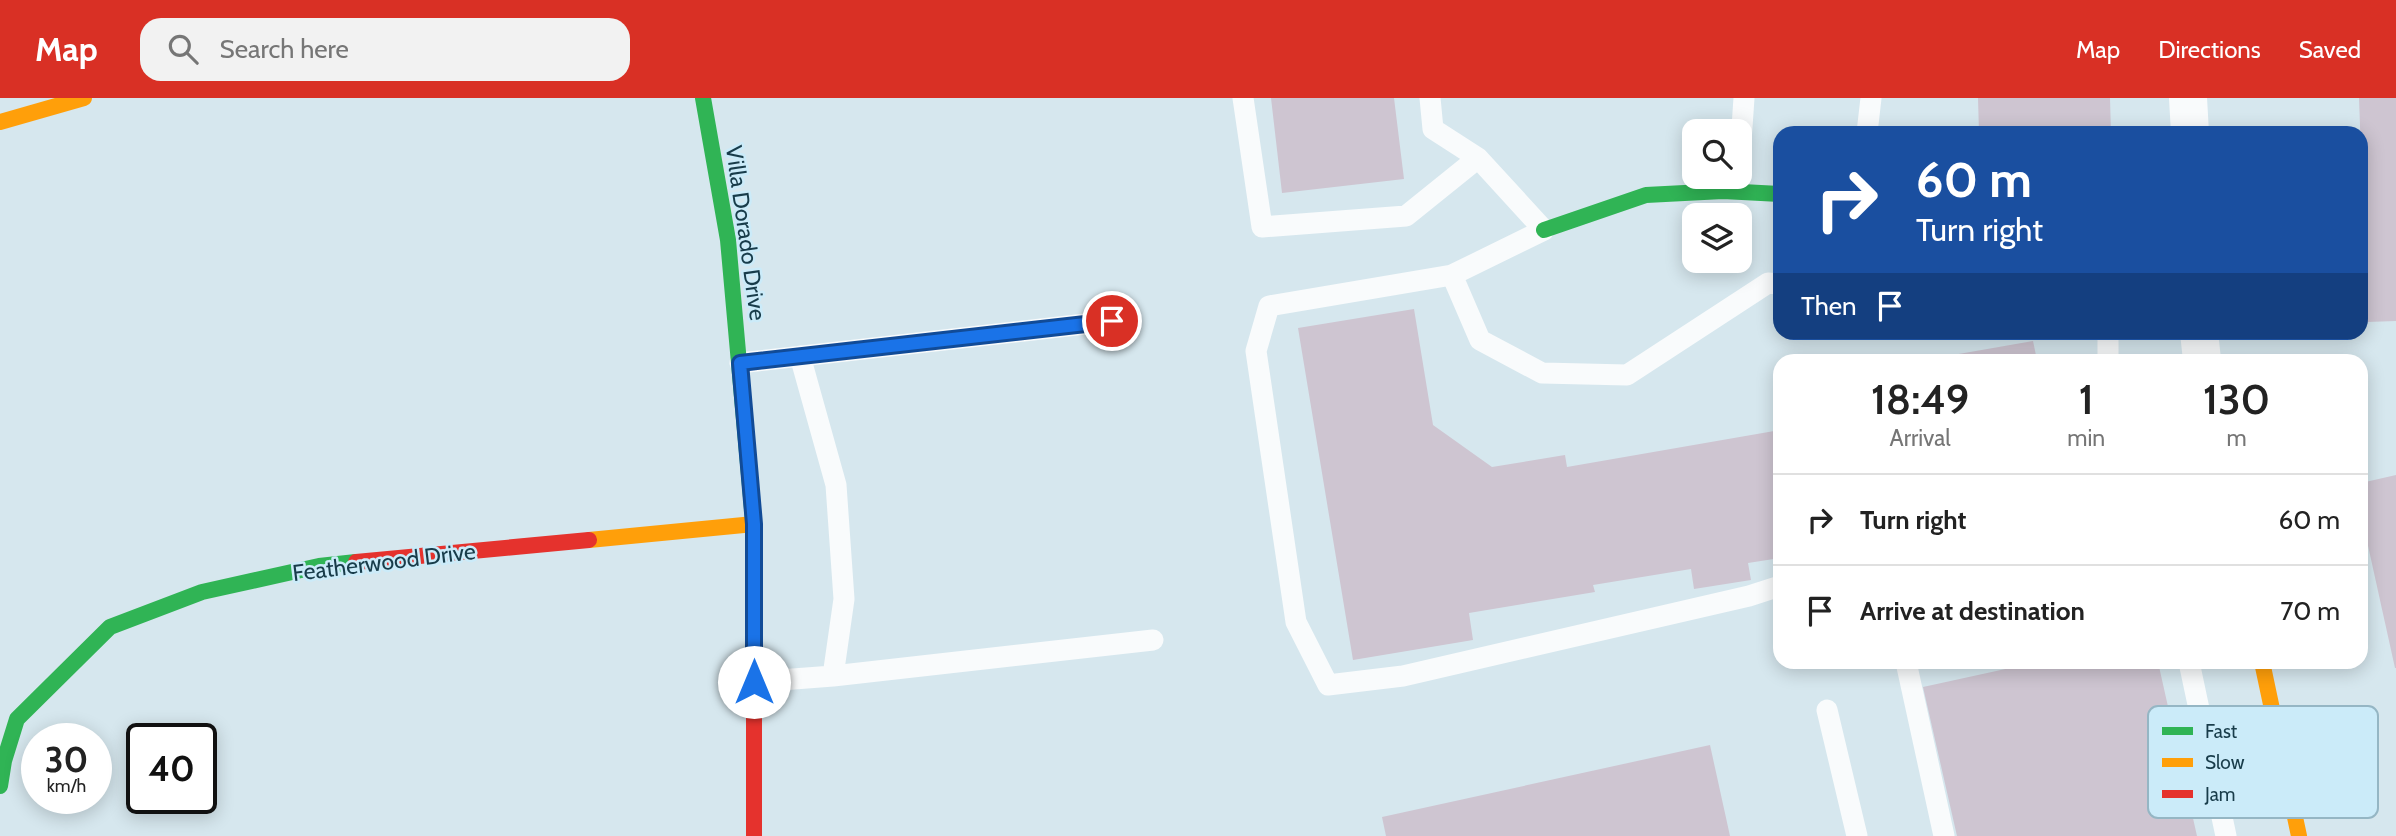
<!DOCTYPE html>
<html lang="en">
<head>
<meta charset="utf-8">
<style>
	:root { --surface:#fff; --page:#f2f2f2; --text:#222; --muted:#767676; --line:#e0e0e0; --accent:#d93025 }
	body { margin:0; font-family:Cabin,sans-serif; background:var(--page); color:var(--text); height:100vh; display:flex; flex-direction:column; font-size:26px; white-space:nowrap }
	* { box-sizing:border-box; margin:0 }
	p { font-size:23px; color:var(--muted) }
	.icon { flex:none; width:38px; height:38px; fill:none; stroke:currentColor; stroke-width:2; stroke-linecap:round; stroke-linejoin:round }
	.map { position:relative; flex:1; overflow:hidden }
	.panel { position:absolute; left:1773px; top:256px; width:595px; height:315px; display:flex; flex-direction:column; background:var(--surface); border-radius:21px; box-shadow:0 4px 18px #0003 }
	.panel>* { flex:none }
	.banner { position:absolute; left:1773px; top:28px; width:595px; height:214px; border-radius:21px; box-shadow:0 4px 18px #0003; background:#1a4fa0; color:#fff; overflow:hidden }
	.controls { position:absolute; left:1682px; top:21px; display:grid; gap:14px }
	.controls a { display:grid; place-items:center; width:70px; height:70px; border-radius:14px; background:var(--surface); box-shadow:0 4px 18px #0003; font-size:35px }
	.speed { position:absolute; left:21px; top:625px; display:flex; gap:14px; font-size:35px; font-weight:700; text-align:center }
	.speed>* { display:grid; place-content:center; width:91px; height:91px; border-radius:50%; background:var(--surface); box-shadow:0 4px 18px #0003; line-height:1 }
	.speed small { font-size:18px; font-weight:400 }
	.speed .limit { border:4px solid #111; border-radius:10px; background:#fff; color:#111 }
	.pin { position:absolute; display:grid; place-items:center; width:60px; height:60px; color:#fff; margin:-30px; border:4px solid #fff; border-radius:50%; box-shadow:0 2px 7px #0007 }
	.me { position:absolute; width:77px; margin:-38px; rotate:0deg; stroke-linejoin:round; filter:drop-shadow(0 0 5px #0008) }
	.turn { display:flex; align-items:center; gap:24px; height:147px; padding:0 28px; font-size:32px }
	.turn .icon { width:91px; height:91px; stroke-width:2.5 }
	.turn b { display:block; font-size:49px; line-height:60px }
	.then { display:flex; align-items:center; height:66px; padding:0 28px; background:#0003; gap:14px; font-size:26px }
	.eta { display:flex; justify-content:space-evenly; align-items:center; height:119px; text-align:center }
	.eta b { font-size:42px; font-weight:600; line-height:49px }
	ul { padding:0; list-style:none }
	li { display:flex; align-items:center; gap:21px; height:91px; padding:0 28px; border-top:2px solid var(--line) }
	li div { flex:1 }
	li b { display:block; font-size:26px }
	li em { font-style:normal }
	header { display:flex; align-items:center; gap:42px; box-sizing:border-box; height:98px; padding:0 35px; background:var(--accent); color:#fff }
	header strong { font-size:33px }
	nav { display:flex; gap:38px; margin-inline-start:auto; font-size:24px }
	.search { width:490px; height:63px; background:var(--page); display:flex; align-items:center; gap:18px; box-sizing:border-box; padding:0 24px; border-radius:21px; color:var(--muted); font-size:26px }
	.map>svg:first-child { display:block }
</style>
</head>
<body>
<header>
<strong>Map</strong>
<div class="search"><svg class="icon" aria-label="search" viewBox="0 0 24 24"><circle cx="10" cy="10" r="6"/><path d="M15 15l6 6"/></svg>Search here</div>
<nav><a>Map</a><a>Directions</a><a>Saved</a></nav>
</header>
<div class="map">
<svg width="2396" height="738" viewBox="0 0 2396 738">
	<rect width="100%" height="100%" fill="#d6e7ee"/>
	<path fill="#cec5d1" d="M1271,0H1394L1404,81L1282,95Z
		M1978,0H2110L2111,35H1979Z
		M2359,0H2396V223L2367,224Z
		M1414,211L1433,327L1492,369L1565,357L1567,369L1780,332V460L1748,465L1751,482L1694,491L1691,471L1593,487L1595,494L1469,515L1473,542L1353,562L1298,230Z
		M2033,243L2037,262H1930V261Z
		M2396,377V570H2395L2361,416V385Z
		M2037,564H2158L2197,738H1957L1923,589Z
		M1710,647L1730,738H1386L1382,719Z"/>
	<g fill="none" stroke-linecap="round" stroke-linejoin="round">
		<path stroke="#f9fbfc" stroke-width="21" d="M1243,0L1262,129L1406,118L1478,60
			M1430,0L1433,31L1478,60L1544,132L1452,177L1269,208L1256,253L1296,524L1328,587L1403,578L1749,498L1780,488
			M1867,35L1871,0
			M1740,58L1744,0
			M1452,177L1480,242L1542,275L1627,277L1768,185L1780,186
			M2108,262V234
			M740,265L1112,223
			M1906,564L1944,738
			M2189,564L2226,738
			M833,578L1153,542
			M754,584L833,578L844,501L836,387L800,258
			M1827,612L1857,738"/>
		<path stroke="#f9fbfc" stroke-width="38" d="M2188,0L2190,35
			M2199,234L2202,262"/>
		<path stroke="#30b455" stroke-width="16" d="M703,0L728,142L754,433
			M1544,132L1646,97L1723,93L1780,96
			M0,688L4,663L17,621L110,529L202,494L319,468L356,464"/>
		<path stroke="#ff9f0a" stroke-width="16" d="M0,24L84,0
			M589,442L754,426
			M2262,564L2299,738"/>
		<path stroke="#e5322d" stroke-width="16" d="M754,433V738
			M356,464L589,442"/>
	</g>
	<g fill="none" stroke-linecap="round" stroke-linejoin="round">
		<defs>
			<path id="route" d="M754,584V426L740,265L1112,223"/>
		</defs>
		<use href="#route" stroke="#114b97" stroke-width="18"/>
		<use href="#route" stroke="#1a73e8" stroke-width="12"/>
	</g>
	<g text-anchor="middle" stroke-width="5" stroke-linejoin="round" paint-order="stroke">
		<g font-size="23" fill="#183c4a" stroke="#cbebf9">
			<text transform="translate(746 135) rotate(82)" y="8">Villa Dorado Drive</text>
			<text transform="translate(384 464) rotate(-7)" y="8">Featherwood Drive</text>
		</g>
	</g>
	<rect x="2148" y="608" width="230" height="112" rx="10" fill="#cbebf9" stroke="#95b6c4" stroke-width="2"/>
	<rect x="2162" y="629" width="31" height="8" fill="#30b455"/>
	<rect x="2162" y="660" width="31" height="9" fill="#ff9f0a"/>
	<rect x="2162" y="692" width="31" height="8" fill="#e5322d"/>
	<g font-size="19" fill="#183c4a">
		<text x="2205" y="640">Fast</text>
		<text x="2205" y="671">Slow</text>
		<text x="2205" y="703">Jam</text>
	</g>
</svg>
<div class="controls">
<a><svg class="icon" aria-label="search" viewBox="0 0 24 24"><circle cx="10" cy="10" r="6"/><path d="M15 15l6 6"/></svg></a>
<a><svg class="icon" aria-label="layers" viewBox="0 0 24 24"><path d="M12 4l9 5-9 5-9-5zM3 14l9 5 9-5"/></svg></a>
</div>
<div class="speed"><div>30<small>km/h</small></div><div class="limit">40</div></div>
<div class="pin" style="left:1112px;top:223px;background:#d93025"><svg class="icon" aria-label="arrive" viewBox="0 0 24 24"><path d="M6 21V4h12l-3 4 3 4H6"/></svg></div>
<svg class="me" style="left:754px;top:584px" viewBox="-20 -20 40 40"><circle r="19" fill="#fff"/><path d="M0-13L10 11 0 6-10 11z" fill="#1a73e8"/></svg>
<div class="banner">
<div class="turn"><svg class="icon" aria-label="right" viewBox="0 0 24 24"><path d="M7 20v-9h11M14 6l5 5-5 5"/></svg><div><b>60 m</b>Turn right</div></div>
<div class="then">Then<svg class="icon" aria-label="arrive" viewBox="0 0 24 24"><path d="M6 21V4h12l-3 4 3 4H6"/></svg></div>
</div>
<section class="panel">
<div class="eta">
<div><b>18:49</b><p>Arrival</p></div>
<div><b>1</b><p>min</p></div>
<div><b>130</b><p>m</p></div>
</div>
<ul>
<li><svg class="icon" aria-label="right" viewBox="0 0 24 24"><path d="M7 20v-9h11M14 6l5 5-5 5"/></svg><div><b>Turn right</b></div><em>60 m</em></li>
<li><svg class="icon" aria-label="arrive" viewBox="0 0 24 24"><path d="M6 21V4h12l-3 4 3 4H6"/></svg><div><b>Arrive at destination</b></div><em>70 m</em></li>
</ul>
</section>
</div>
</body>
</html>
